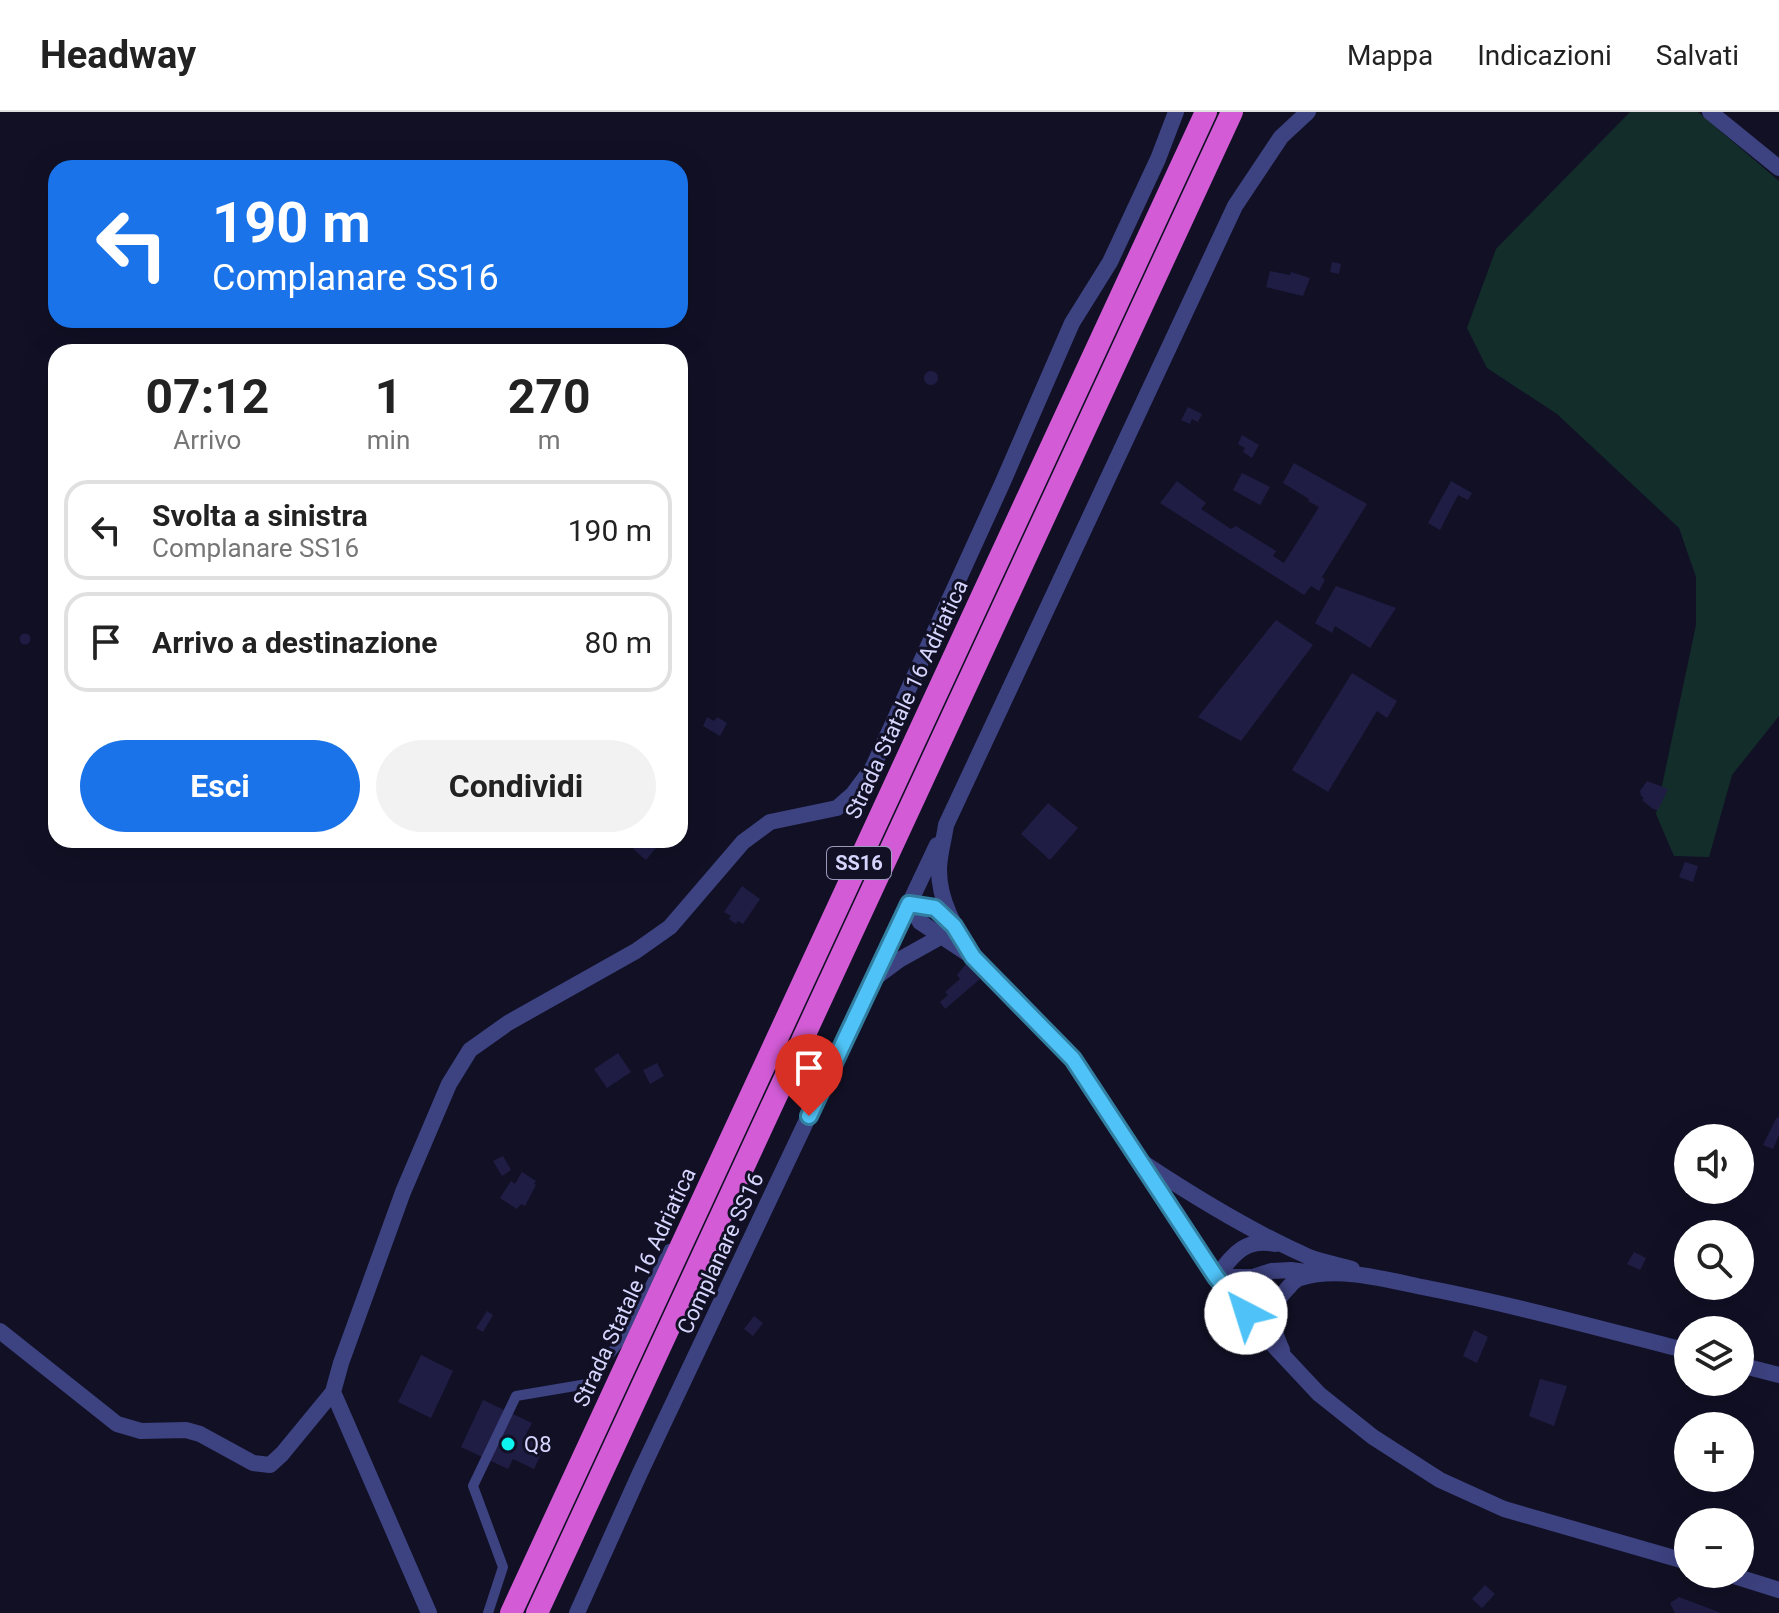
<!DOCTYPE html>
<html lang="it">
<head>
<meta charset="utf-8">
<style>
	:root { --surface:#fff; --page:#f2f2f2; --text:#222; --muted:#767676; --line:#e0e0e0; --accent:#1a73e8 }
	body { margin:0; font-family:Roboto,sans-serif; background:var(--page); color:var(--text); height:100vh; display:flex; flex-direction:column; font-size:30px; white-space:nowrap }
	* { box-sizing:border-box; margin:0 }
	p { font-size:26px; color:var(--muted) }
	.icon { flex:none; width:44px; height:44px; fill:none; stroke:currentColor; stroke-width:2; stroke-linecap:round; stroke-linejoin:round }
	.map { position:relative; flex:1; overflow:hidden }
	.drawer { position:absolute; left:48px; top:232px; width:640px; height:504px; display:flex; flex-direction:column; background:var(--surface); border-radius:24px; box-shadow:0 8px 32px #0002 }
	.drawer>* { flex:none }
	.hud { position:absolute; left:48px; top:48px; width:640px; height:168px; border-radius:24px; box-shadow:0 8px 32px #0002; background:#1a73e8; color:#fff; overflow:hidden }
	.controls { position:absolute; left:1674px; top:1012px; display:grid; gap:16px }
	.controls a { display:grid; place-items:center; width:80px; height:80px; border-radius:50%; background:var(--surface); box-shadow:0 8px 32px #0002; font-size:40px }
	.pin { position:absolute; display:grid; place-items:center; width:68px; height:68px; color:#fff; margin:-82px -34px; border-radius:50% 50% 50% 0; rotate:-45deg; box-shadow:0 0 8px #0007 }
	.pin .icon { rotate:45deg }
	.me { position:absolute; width:88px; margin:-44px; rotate:320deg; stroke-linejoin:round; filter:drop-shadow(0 0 6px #0008) }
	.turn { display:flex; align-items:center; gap:28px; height:168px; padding:0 32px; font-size:36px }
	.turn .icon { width:104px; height:104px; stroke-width:2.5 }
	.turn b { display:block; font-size:56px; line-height:68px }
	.eta { display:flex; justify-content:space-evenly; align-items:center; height:136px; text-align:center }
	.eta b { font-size:48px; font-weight:700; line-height:56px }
	.primary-button { display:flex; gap:16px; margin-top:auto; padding:16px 32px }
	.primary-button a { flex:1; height:92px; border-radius:48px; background:var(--accent); color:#fff; font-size:32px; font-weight:700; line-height:92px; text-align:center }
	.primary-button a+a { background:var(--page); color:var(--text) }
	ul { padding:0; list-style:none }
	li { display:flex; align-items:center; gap:24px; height:100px; margin:0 16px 12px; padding:0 16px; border:4px solid var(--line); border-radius:24px }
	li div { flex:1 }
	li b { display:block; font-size:30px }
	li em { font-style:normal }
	header { display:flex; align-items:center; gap:48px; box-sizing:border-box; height:112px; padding:0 40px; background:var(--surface); border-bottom:2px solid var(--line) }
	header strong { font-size:38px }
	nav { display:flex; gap:44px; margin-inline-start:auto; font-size:28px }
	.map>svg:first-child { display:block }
</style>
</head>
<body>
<header>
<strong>Headway</strong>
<nav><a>Mappa</a><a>Indicazioni</a><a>Salvati</a></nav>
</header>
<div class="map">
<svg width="1779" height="1501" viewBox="0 0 1779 1501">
	<rect width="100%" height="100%" fill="#111025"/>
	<path fill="#132e2a" d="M1630,0H1698L1779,69V604L1732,663L1709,745L1674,744L1656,702L1696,513V465L1679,416L1557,302L1487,256L1467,216L1496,137Z"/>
	<path fill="#201d45" d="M1332,150L1341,152L1339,162L1330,160Z
		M1270,159L1290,163L1291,160L1310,166L1303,184L1266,175Z
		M924 266a7 7 0 1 1 14 0a7 7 0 1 1-14 0Z
		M1188,295L1202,302L1198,310L1192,307L1190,312L1181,308Z
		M1242,323L1259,333L1252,346L1243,340L1245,336L1238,332Z
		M1294,351L1367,392L1322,465L1325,468L1319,479L1311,474L1304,483L1160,391L1177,369L1206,391L1201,397L1231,417L1236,414L1276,439L1273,444L1284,451L1319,395L1308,389L1309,387L1283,371Z
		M1242,361L1270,375L1260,393L1233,378Z
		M1451,369L1472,381L1468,388L1458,383L1440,418L1428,411Z
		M1336,474L1396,496L1370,536L1335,514L1332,521L1315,511Z
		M1276,508L1313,533L1241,629L1198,605Z
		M19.5 527a5.5 5.5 0 1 1 11 0a5.5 5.5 0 1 1-11 0Z
		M1352,561L1397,589L1387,606L1377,599L1328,680L1292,658Z
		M707,605L714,609L717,605L727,611L720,624L703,614Z
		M1647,669L1668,677L1658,698L1653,697L1642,688L1644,686L1641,684L1640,679Z
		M1048,691L1078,716L1050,748L1021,722Z
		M640,728H656L660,731L646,748L633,737Z
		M1685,750L1698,754L1693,770L1679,765Z
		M742,774L760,787L743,812L738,809L736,812L729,807L731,804L724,800Z
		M966,852L980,867L945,897L940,890L948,883L945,880L960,867L957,863Z
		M618,941L631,960L607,976L594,957Z
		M657,951L664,964L650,972L643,958Z
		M1777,1005L1779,1006V1023L1773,1037L1763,1033Z
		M503,1044L511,1058L502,1064L493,1049Z
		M522,1060L536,1069L534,1072L536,1073L525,1094L521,1092L517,1097L500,1086L511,1069L515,1072Z
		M1634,1140L1646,1146L1640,1158L1627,1152Z
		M487,1199L493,1203L483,1220L476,1216Z
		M754,1204L763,1211L753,1224L744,1217Z
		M1474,1218L1488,1225L1477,1251L1463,1244Z
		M421,1243L453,1259L431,1306L398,1290Z
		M1540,1267L1567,1274L1554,1314L1529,1304Z
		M483,1288L532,1311L526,1322L546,1332L534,1357L513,1347L508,1357L461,1335Z
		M1485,1473L1495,1482L1482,1496L1472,1487Z
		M1679,1485L1721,1501H1675L1670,1491Z"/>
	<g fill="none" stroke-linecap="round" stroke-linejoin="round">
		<path stroke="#3d4281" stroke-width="10" d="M488,1501L503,1455L473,1374L516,1284L587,1272L624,1224L669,1137"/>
		<path stroke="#3d4281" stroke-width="16" d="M1710,0L1779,56
			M909,792L920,810L973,845L1073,947L1216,1165L1260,1219L1319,1282L1373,1325L1440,1368L1504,1397L1688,1450
			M909,792L935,796L950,810
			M971,841C955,815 939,789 939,758C939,743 944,728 946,713L1235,94L1281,25L1308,0
			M876,865L899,848L942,824
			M1145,1052C1198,1087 1252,1120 1309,1145C1323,1150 1338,1153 1352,1157
			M1216,1165H1253L1272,1159L1291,1158L1313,1161
			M1216,1165C1233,1143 1244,1126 1275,1132
			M0,1219L117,1312L141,1319L186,1318L200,1322L253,1351L270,1353L282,1342L333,1280
			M1282,1238C1271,1213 1266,1199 1286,1178C1291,1173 1294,1168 1300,1166C1340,1154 1387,1168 1427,1176C1515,1193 1601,1217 1688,1239
			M1740,1253L1779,1263
			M1728,1462L1779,1478
			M429,1501L333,1280L341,1251L403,1080L449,972L470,938L508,911L636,839L670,815L743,730L770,710L837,696L853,682L873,655L1002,372L1072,211L1110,150L1158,47L1176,0
			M577,1501L640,1361L937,733"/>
		<path stroke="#d35cd6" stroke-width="22" d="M511,1501L1206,0
			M537,1501L1232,0"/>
	</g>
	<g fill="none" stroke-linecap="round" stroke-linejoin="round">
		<defs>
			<path id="route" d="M809,1004L909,792L935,796L954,814L973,845L1073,947L1216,1165L1246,1201"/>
		</defs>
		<use href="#route" stroke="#337fa1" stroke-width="20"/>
		<use href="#route" stroke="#4fc3f7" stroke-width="14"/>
	</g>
	<circle fill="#0cf3f0" stroke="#111025" stroke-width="3" cx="508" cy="1332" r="8"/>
	<g text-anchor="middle" stroke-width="6" stroke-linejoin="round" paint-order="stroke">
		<rect fill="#111025" stroke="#9b9abc" stroke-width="2" x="827" y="735" width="64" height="32" rx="6"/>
		<g font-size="20" font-weight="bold" fill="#d6d5fd">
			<text x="859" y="758">SS16</text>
		</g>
		<g font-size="22" fill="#d6d5fd" stroke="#111025">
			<text transform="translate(906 587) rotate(-65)" y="8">Strada Statale 16 Adriatica</text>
			<text transform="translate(720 1141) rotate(-65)" y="8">Complanare SS16</text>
			<text transform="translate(634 1175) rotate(-65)" y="8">Strada Statale 16 Adriatica</text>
		</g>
		<g font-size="22" fill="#d6d5fd" stroke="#111025" text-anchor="start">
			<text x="524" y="1340">Q8</text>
		</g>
	</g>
</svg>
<div class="controls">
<a><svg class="icon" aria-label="sound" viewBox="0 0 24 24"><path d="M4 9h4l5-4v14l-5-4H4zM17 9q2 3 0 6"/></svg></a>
<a><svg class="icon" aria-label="search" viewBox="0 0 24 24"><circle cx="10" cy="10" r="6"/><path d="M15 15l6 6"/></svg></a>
<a><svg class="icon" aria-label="layers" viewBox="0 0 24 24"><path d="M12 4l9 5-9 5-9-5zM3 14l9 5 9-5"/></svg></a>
<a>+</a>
<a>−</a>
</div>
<div class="pin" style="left:809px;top:1004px;background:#d93025"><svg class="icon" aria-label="arrive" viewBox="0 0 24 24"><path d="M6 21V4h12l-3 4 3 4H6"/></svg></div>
<svg class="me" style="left:1246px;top:1201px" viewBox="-20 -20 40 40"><circle r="19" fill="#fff"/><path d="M0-13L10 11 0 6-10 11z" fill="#4fc3f7"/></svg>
<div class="hud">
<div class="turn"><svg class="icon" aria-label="left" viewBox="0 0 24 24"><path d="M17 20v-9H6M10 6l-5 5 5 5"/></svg><div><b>190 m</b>Complanare SS16</div></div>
</div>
<section class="drawer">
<div class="eta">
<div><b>07:12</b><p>Arrivo</p></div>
<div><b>1</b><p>min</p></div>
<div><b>270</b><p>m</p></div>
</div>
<ul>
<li><svg class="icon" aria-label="left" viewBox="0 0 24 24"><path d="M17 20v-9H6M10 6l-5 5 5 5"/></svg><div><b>Svolta a sinistra</b><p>Complanare SS16</p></div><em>190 m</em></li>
<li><svg class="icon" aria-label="arrive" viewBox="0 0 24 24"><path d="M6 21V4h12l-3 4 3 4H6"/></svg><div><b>Arrivo a destinazione</b></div><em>80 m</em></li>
</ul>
<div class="primary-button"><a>Esci</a><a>Condividi</a></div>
</section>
</div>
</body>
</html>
